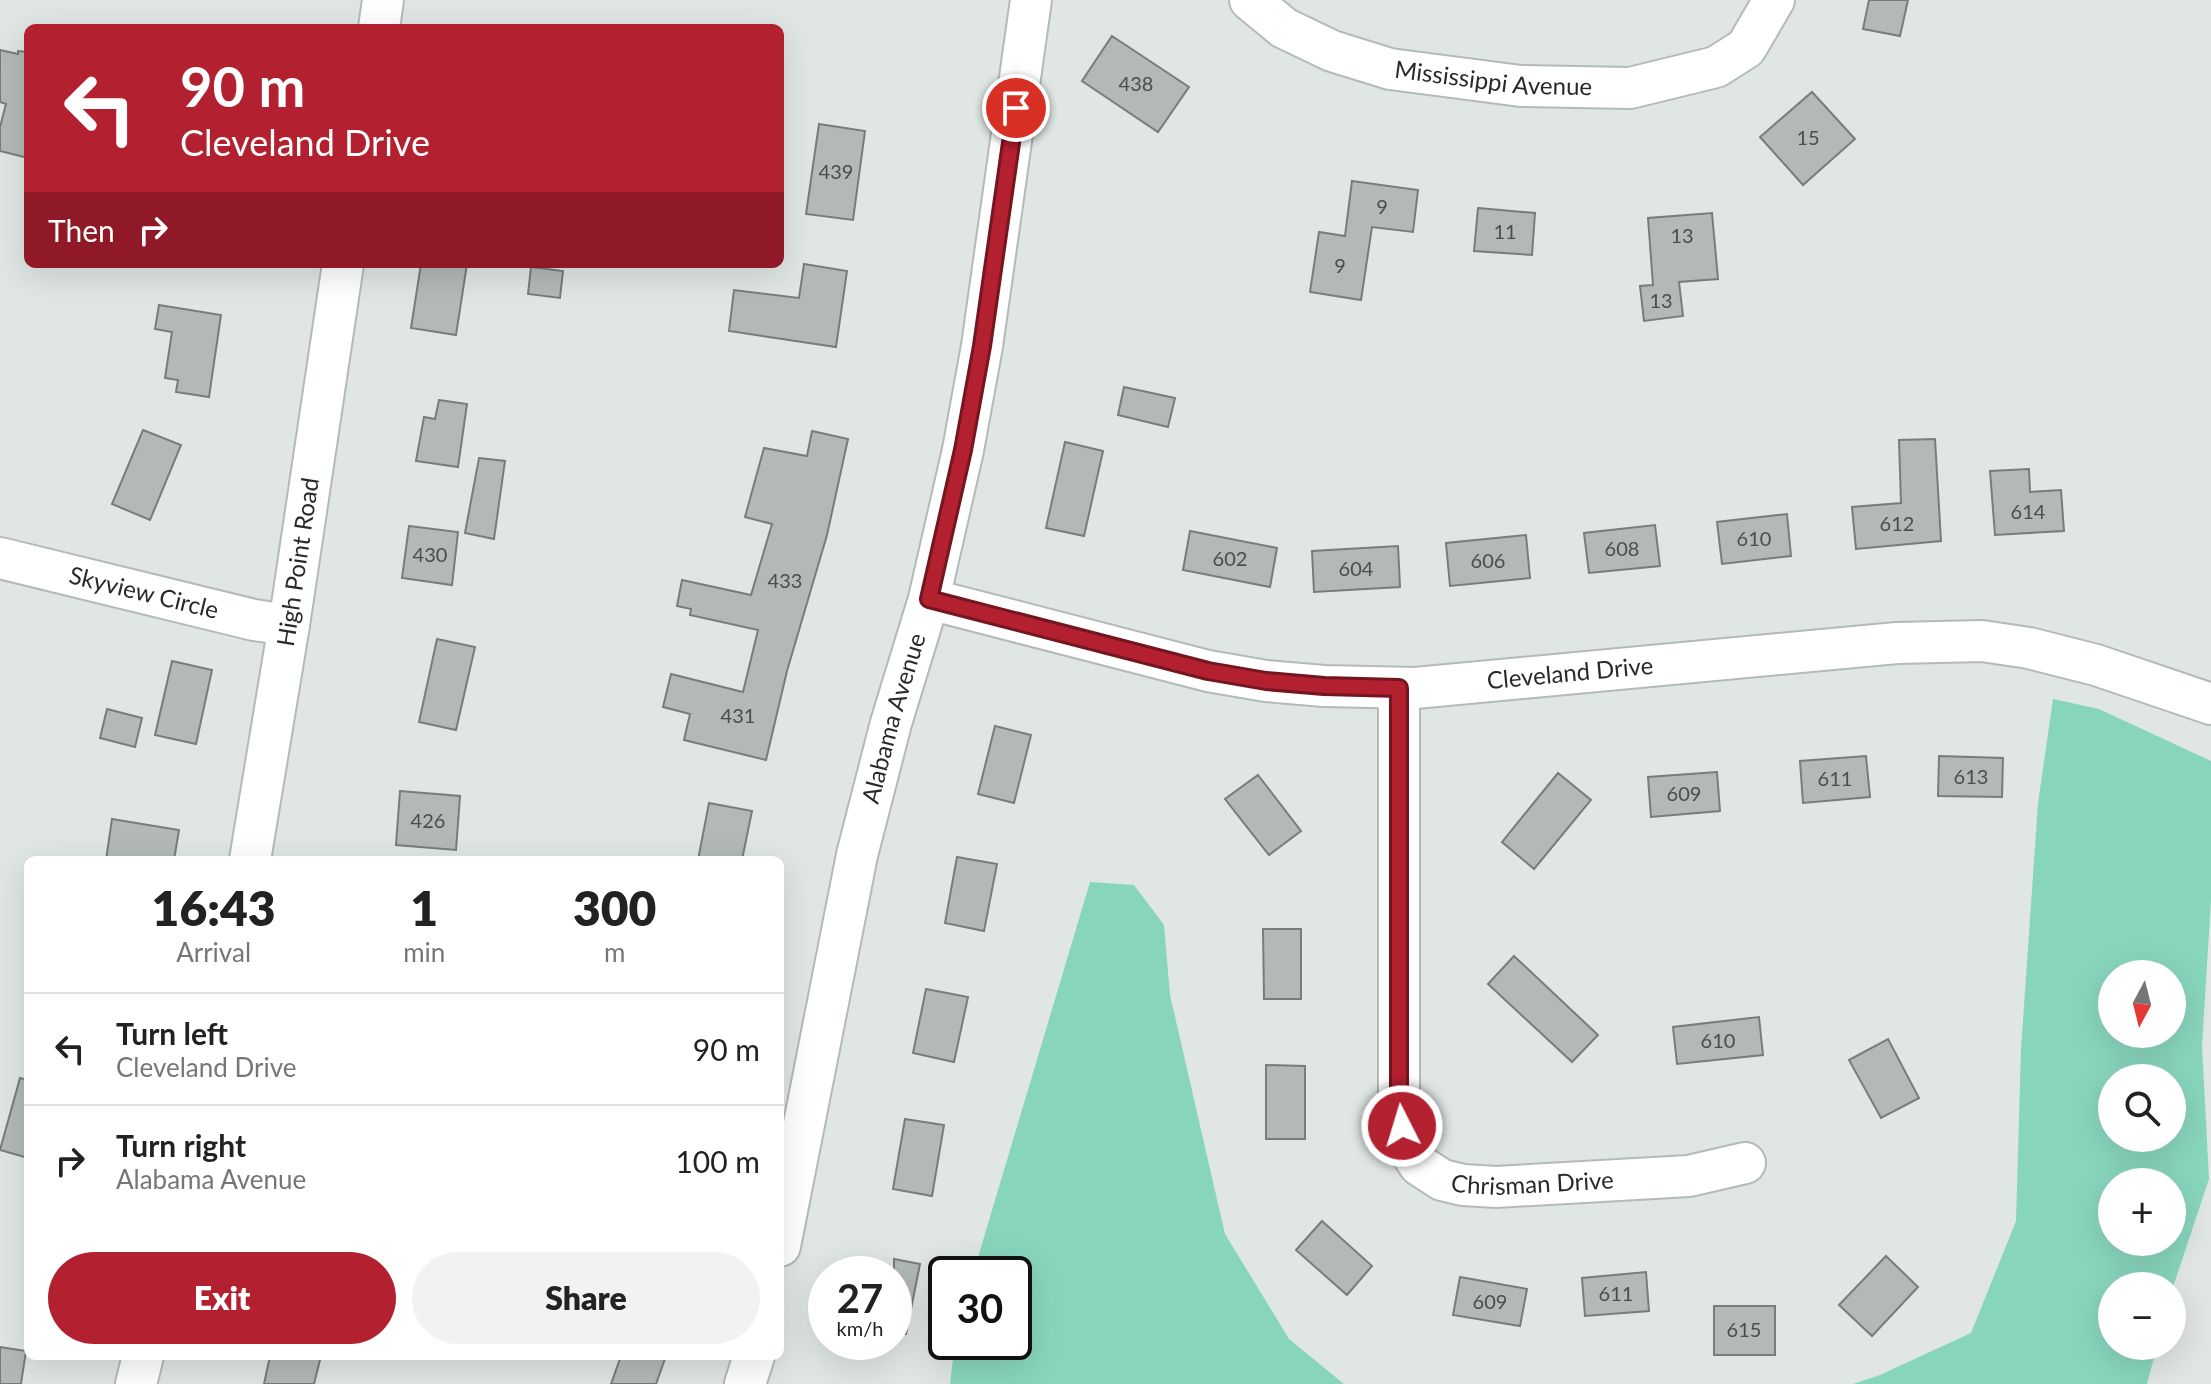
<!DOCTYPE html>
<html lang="en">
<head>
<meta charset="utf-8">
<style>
	:root { --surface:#fff; --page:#f2f2f2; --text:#222; --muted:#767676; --line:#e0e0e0; --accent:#b32030 }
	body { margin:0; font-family:Lato,sans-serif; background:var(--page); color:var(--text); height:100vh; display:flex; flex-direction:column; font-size:30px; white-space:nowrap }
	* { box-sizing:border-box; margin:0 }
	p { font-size:26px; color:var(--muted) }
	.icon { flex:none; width:44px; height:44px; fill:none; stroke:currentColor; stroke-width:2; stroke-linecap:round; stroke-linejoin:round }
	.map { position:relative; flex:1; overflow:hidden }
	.side { position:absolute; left:24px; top:856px; width:760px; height:504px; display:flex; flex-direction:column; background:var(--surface); border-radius:12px; box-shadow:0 8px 32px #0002 }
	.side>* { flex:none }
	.top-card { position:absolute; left:24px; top:24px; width:760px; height:244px; border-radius:12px; box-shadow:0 8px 32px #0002; background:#b32030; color:#fff; overflow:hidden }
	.needle { width:52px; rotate:187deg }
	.tools { position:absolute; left:2098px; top:960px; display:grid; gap:16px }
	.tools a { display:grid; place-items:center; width:88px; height:88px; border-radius:50%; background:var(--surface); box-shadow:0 8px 32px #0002; font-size:40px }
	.speed { position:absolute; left:808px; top:1256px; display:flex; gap:16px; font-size:40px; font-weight:700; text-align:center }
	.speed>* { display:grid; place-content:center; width:104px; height:104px; border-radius:50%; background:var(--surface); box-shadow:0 8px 32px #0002; line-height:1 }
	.speed small { font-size:20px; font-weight:400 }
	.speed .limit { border:4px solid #111; border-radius:12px; background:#fff; color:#111 }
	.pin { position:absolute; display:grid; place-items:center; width:68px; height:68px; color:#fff; margin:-34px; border:4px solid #fff; border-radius:50%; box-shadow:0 2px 8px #0007 }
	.me { position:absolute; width:88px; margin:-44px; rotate:355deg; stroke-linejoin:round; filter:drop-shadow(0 0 6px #0008) }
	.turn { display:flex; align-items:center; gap:28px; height:168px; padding:0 24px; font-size:36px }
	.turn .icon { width:104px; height:104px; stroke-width:2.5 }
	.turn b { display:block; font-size:56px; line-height:68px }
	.then { display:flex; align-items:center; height:76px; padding:0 24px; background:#0003; gap:16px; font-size:30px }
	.eta { display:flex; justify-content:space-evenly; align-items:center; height:136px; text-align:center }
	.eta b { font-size:48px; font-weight:800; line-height:56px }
	.cta { display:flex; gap:16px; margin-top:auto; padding:16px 24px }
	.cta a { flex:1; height:92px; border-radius:48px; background:var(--accent); color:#fff; font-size:32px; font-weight:800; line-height:92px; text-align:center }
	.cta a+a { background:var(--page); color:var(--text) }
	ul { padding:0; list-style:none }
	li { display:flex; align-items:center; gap:24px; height:112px; padding:0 24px; border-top:2px solid var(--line) }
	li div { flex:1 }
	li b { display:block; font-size:30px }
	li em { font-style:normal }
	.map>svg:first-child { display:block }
</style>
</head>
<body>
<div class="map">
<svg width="2211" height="1384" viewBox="0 0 2211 1384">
	<rect width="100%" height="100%" fill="#dfe6e4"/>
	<path fill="#88d5bd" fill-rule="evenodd" d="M2053,699L2099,709L2211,761V900L2202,1046L2209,1179L2172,1290V1286H2112V1346H2157L2147,1384H1853L1880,1375L1971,1333L2016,1221L2021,1049L2038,803ZM2112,974H2172V1034H2112ZM2112,1078H2172V1138H2112ZM2112,1182H2172V1242H2112Z
		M1090,882L1134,885L1164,925L1170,995L1225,1234L1289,1339L1344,1384H950L955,1342H1014V1274H973Z"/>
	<path fill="#b2b9b7" stroke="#777d7b" stroke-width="2" d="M1869,0H1908L1900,36L1863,29Z
		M1112,36L1189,87L1158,132L1082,81Z
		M0,50L18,54V51L28,52V158L0,151V127L6,104L0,102Z
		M1812,92L1855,139L1803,185L1760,137Z
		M819,124L865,131L853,220L806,214Z
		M1352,181L1418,190L1413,232L1372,227L1361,300L1310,292L1319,232L1345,236Z
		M1478,208L1535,213L1532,255L1474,251Z
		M1712,213L1718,279L1679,282L1683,316L1644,321L1640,286L1653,285L1648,218Z
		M421,264H467L456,335L411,328Z
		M804,264L847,271L836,347L729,331L734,290L799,298Z
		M531,267L563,271L560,298L528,294Z
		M159,305L221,315L209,397L176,392L178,380L165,378L172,332L155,329Z
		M1124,387L1175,398L1168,427L1118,415Z
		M439,400L467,404L458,467L416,461L424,417L435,419Z
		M143,430L181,445L150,520L112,504Z
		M812,431L848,439L827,535L787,671L766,760L684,740L690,714L663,707L671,674L743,692L758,630L690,615L691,609L677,606L682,580L751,595L772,524L745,517L764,448L807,456Z
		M1935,439L1941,541L1856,549L1852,507L1901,503L1899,440Z
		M1065,442L1103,451L1084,536L1046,528Z
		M479,458L505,461L494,539L465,533Z
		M2029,469L2030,492L2061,490L2064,531L1995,535L1990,471Z
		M1787,514L1791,556L1722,564L1717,522Z
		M1655,525L1660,566L1589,573L1584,533Z
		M409,526L458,532L452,585L402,578Z
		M1190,531L1277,548L1270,587L1183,570Z
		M1526,535L1530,578L1450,586L1446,543Z
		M1398,546L1400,587L1314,592L1312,551Z
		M437,639L475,647L456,730L419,722Z
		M172,661L212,670L196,744L155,735Z
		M107,709L142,718L135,747L100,738Z
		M995,726L1031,735L1014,803L978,794Z
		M1866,756L1870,797L1803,803L1800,761Z
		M1939,756L2003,758L2002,797L1938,796Z
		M1717,772L1720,811L1651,817L1648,777Z
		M1558,773L1591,800L1534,869L1502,842Z
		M1258,775L1301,831L1269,855L1225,799Z
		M400,791L460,796L456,850L396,845Z
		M709,803L752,811L742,860H698Z
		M112,819L179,830L174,860H106Z
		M957,857L997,864L984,931L945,923Z
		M1263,929H1301V999H1264Z
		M1514,956L1598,1035L1572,1062L1488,984Z
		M926,989L968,997L954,1062L913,1053Z
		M1759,1017L1763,1055L1677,1064L1673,1027Z
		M1888,1039L1919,1098L1881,1118L1849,1060Z
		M1266,1065L1305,1066V1139H1266Z
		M20,1078L28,1080V1158L0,1150Z
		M905,1119L944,1125L932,1196L893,1189Z
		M1322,1221L1372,1266L1347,1295L1296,1250Z
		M1886,1256L1918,1287L1872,1336L1839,1305Z
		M894,1259L920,1264L906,1334L894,1333Z
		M1646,1272L1649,1311L1585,1316L1582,1278Z
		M1460,1277L1527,1289L1520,1326L1453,1315Z
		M1714,1306H1775V1355H1714Z
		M0,1347L26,1351L21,1384H0Z
		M270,1356H321L314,1384H264Z
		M621,1356H666L656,1384H611Z"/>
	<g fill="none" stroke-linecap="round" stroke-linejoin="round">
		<defs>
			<g id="minor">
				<path id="s1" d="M1250,0L1284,28L1332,51L1390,69L1521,86L1630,88L1716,67L1746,48L1774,0"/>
				<path d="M379,28L383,0"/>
				<path id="s2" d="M0,558L254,620L289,625"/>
				<path id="s3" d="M929,599L1208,671L1266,681L1324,686L1415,688L1897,643L1982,641L2029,648L2096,665L2211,704"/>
				<path id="s4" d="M1399,688V1109L1406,1144L1419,1165L1442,1180L1463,1185L1496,1187L1689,1176L1745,1163"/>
				<path id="s5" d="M250,860L289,625L343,264"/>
				<path id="s6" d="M780,1246L857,855L891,723L929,599L963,450L982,346L1031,0"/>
				<path d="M136,1384L143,1356"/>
				<path d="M745,1384L754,1356"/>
			</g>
		</defs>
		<use href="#minor" stroke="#b4bab8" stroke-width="44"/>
		<use href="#minor" stroke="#fff" stroke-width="40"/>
	</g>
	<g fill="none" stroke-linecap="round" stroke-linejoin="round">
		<defs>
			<path id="route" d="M1016,108L982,346L963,450L929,599L1208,671L1266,681L1324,686L1399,688V1109L1402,1126"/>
		</defs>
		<use href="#route" stroke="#74151f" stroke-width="20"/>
		<use href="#route" stroke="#b32030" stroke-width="14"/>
	</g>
	<g text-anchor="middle" stroke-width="6" stroke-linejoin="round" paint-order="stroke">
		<g font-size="20" fill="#4a4e4c">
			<text x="1136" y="91">438</text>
			<text x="1808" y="145">15</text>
			<text x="836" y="179">439</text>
			<text x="1382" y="214">9</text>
			<text x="1505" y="239">11</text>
			<text x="1682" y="243">13</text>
			<text x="1340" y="273">9</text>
			<text x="1661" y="308">13</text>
			<text x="2028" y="519">614</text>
			<text x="1897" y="531">612</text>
			<text x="1754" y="546">610</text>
			<text x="1622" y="556">608</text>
			<text x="430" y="562">430</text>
			<text x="1230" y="566">602</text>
			<text x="1488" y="568">606</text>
			<text x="1356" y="576">604</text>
			<text x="785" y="588">433</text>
			<text x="738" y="723">431</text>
			<text x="1971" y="784">613</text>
			<text x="1835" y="786">611</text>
			<text x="1684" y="801">609</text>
			<text x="428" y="828">426</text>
			<text x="1718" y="1048">610</text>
			<text x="1616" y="1301">611</text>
			<text x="1490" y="1309">609</text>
			<text x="1744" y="1337">615</text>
		</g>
		<g font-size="24" fill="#282a29" stroke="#edf3f1">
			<text dy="8" stroke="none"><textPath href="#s1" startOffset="262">Mississippi Avenue</textPath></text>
			<text dy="8" stroke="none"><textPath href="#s5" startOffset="302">High Point Road</textPath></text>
			<text dy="8" stroke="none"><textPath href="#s2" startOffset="148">Skyview Circle</textPath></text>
			<text dy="8" stroke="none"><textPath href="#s3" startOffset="652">Cleveland Drive</textPath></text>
			<text dy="8" stroke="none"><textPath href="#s6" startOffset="540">Alabama Avenue</textPath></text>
			<text dy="8" stroke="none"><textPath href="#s4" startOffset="600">Chrisman Drive</textPath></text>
		</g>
	</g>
</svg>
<div class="tools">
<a><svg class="needle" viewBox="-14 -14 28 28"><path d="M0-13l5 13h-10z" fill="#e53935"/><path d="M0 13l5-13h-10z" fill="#767676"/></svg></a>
<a><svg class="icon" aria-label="search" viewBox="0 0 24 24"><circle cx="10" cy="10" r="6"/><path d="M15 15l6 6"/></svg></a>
<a>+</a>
<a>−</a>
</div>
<div class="speed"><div>27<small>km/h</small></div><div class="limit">30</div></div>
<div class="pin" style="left:1016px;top:108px;background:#d93025"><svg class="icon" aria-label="arrive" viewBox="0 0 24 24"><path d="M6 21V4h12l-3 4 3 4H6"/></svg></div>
<svg class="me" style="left:1402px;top:1126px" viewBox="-20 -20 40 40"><circle r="17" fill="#b32030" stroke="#fff" stroke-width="3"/><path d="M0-11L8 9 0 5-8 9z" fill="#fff"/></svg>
<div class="top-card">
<div class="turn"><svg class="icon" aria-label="left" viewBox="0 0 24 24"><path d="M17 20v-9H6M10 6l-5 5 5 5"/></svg><div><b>90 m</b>Cleveland Drive</div></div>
<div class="then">Then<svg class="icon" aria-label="right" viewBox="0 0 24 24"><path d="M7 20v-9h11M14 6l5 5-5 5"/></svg></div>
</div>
<section class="side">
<div class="eta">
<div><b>16:43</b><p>Arrival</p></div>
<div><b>1</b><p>min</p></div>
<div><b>300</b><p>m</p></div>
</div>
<ul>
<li><svg class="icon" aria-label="left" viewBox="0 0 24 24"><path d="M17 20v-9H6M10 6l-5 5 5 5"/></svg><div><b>Turn left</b><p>Cleveland Drive</p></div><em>90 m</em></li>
<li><svg class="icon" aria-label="right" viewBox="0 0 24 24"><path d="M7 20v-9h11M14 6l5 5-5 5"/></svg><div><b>Turn right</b><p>Alabama Avenue</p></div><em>100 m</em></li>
</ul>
<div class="cta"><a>Exit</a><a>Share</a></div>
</section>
</div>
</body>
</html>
